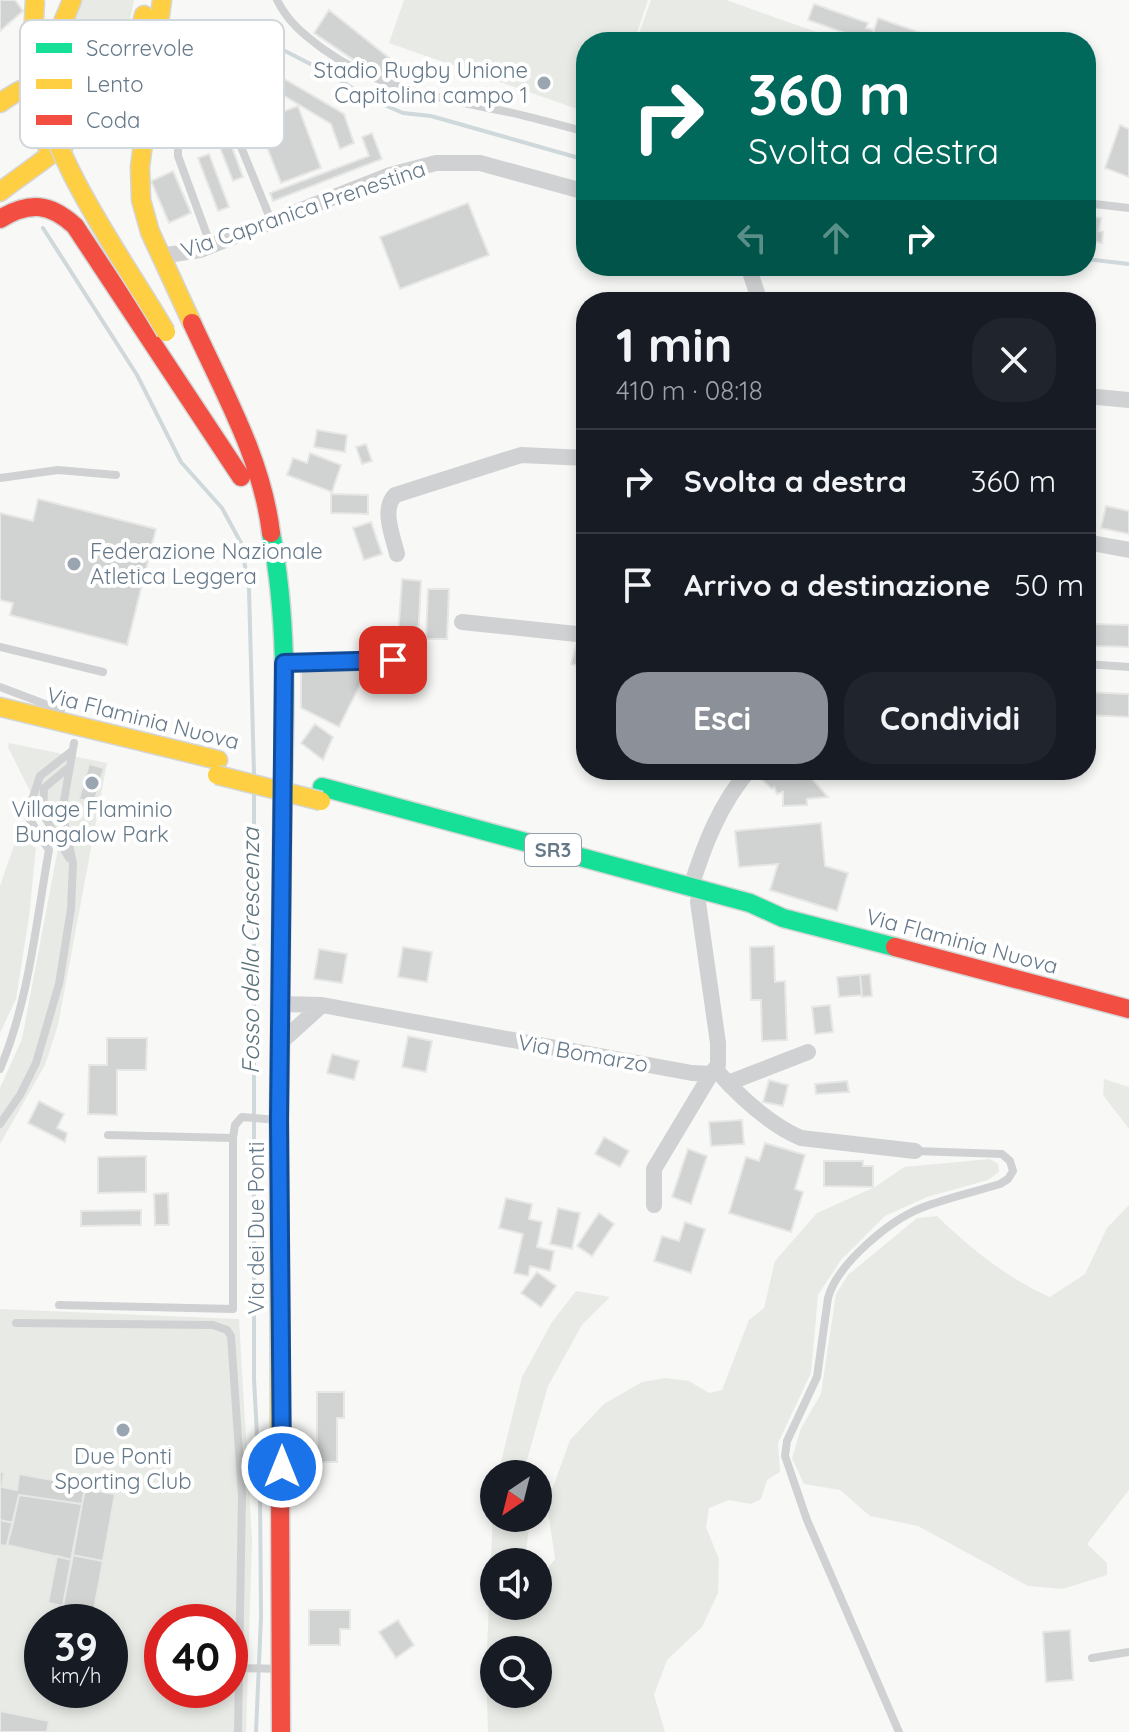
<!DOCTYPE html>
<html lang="it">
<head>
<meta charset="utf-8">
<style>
	:root { --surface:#171b24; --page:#20242c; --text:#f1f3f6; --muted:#9ea1a6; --line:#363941; --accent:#8c9099 }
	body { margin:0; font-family:Quicksand,sans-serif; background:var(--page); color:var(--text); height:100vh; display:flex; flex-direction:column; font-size:30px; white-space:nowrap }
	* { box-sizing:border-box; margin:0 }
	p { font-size:26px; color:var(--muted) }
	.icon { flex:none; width:44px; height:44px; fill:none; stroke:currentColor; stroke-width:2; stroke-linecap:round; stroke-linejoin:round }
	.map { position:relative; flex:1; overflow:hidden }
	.details { position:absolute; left:576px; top:292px; width:520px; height:488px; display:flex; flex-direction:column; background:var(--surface); border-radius:32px; box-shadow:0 4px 12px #0003 }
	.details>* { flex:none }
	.hud { position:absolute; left:576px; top:32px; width:520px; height:244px; border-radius:32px; box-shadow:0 4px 12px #0003; background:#00695c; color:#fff; overflow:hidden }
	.needle { width:52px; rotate:215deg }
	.tools { position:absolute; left:480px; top:1460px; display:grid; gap:16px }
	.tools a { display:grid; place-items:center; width:72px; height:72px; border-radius:50%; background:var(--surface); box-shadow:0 4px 12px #0003; font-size:40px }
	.speed { position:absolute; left:24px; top:1604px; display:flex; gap:16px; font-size:40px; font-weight:700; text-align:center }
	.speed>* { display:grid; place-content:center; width:104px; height:104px; border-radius:50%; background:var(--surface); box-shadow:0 4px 12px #0003; line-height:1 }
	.speed small { font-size:20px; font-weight:400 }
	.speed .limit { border:12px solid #d22; background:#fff; color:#111 }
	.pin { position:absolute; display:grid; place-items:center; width:68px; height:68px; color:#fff; margin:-34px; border-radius:16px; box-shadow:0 4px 12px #0006 }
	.me { position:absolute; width:88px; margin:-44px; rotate:0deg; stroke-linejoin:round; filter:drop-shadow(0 0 6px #0008) }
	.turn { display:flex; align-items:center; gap:28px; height:168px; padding:0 40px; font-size:36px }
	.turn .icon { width:104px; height:104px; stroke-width:2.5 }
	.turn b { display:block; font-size:56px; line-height:68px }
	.lanes { display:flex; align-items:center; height:76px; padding:0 40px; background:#0003; justify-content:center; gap:40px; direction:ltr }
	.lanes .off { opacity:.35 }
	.round { display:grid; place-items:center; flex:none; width:84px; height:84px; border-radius:32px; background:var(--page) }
	.overview { display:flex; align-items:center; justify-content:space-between; height:136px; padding:0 40px }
	h1 { font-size:48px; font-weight:700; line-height:60px }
	.button { display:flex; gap:16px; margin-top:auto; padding:16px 40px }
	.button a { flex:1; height:92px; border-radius:32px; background:var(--accent); color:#fff; font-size:32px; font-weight:700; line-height:92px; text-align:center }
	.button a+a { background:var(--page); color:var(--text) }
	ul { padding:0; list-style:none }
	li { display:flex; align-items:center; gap:24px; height:104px; padding:0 40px; border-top:2px solid var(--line) }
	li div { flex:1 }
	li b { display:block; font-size:30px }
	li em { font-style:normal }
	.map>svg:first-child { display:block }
</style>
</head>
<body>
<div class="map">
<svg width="1129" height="1732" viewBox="0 0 1129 1732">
	<rect width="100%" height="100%" fill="#f8f8f7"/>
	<path fill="#e8ebe5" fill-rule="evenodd" d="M79,0H134C130,22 119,84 83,69C78,66 72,60 68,57L73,14Z
		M404,0H648L634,42H586V112L389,43Z
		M651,0H726L845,42H636Z
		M9,743L107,763L58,1025L45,1065L0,1144V1088L22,1039L58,848L8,747Z
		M17,837L36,848L29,917L16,999L0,1033V886Z
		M1104,1079L1129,1087V1129L1103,1095Z
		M990,1159L998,1164L999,1172L988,1180L927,1197L885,1216L841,1260L818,1295L811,1373L778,1443L780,1472L767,1480L761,1499L751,1504L729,1500L709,1508L706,1527L719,1559L718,1593L702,1627L667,1660L654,1695L665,1732H488L486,1671L494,1491V1518H530L526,1552L532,1562H494V1606H538V1573L541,1577L555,1559L547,1504L570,1440L604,1404L642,1382L666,1378L689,1381L709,1393L722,1390L749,1320L764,1308L775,1261L817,1213L875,1187L904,1167ZM494,1650H538V1694H494Z
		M1129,1205V1490L1087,1544L1107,1563V1575L1063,1589L1028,1586L918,1526L870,1516L840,1490L804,1484L792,1458L801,1428L821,1394L836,1294L848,1275L917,1218L937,1216C971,1249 1007,1278 1050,1297L1085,1274L1107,1228Z
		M576,1291L610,1297L582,1325L548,1386L525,1467L526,1474H498L522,1377L552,1322Z
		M0,1309L239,1319L252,1540L246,1732H0ZM42,1622H110V1690H42ZM162,1622H230V1690H162Z"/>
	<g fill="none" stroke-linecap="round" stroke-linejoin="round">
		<path stroke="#cfd8da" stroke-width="4" d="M176,31L245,39L283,50L330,74L368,98L403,113L431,116L586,160
			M43,228L137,375L181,462L222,508L241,543L249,589L254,774
			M1086,259L1129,264
			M254,795V1379L260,1491L261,1617L256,1732"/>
	</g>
	<path fill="#d1d3d3" stroke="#e7e7e6" stroke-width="2" d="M0,0H15L23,11L0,31Z
		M814,4L868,23L866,28L874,30L871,40L863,37L862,39L808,20Z
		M329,10L393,61L379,77L314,33Z
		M878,18L933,37L931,42H870Z
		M229,64L264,67L344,114L354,143L340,149L331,124L266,85L227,79L189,91L185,77Z
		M298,106L321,168L281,183L257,121Z
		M223,123L243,177L233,181L212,127Z
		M1120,125L1129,129V177L1105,168Z
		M372,133L382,159L273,201L270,193L369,156L362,137Z
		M209,154L229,207L218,211L198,158Z
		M173,171L191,213L169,223L151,181Z
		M468,203L489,255L400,289L380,237Z
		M1088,216L1101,218L1099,231L1103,232L1102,243L1086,240Z
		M317,430L347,435L345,452L314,447Z
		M366,444L372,461L362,464L356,447Z
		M310,453L341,465L332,492L287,475L293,458L307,463Z
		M331,494L368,495V514L331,513Z
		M38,499L156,529L127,645L10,615L13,603L0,600V513L33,521Z
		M1106,506L1129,511V534L1101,528Z
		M371,522L382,554L364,560L353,528Z
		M402,579L421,581L418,638L398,637Z
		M428,589H449L447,639H426Z
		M1095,624L1129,625V647L1095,646Z
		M577,642L586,644V668L571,664Z
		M301,669H368L339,727L301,708Z
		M1086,692L1129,694V717L1086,715Z
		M315,724L333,737L323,760L301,743Z
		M89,764L104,768L94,803L79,799Z
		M770,770L805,771L828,797L807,799V805L783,806V792L777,794L774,787L772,789L762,780Z
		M821,823L825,866L848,873L837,911L770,890L778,864L739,867L735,831Z
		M774,946L775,982L785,981L787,1040L762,1041L761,1000H751L750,947Z
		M403,947L432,952L427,982L398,977Z
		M319,949L347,954L342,983L314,979Z
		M870,974L872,996L862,997L860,975Z
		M860,975L862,995L839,997L837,977Z
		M830,1005L833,1032L815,1034L812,1007Z
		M408,1036L432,1041L426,1072L402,1067Z
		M107,1038H147L146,1070H117V1115L88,1114L89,1065H107Z
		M332,1054L359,1061L354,1080L327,1073Z
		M769,1080L788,1085L783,1106L763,1102Z
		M847,1081L849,1092L816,1094L815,1084Z
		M39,1101L64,1114L57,1128L67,1133L65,1142L28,1123Z
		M742,1120L744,1144L711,1146L709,1122Z
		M604,1137L629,1151L620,1167L595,1154Z
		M765,1143L805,1155L795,1189L803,1192L791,1232L729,1213L746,1157L759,1161Z
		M688,1149L707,1156L691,1204L672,1197Z
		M146,1156V1192L98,1193V1157Z
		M824,1161H863V1166H873V1187L824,1186Z
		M168,1193L169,1225H155L154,1194Z
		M506,1198L532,1204L529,1219L542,1222L537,1247L554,1251L550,1271L530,1266L528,1276L514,1273L523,1234L499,1228Z
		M558,1208L580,1213L572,1249L550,1244Z
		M141,1210V1225L81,1226V1211Z
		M599,1213L614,1224L592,1256L577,1246Z
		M685,1222L705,1229L691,1273L654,1261L662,1236L679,1241Z
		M537,1272L556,1286L541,1307L521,1293Z
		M317,1392H344V1418H337V1462H317Z
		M0,1472H4L2,1487L17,1490L19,1474L85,1486L82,1504L19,1495L13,1523L0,1520Z
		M85,1489L115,1494L103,1561L72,1555Z
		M19,1495L82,1504L72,1560L7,1545Z
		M0,1520L13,1523L7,1546L0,1545Z
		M72,1555L103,1561L94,1610L100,1612L98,1622H54L57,1605L63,1606Z
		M57,1556L72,1560L63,1606L48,1603Z
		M309,1610H350V1629H340V1645H309Z
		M398,1620L414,1645L396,1658L379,1632Z
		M1070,1630L1073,1680L1046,1682L1043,1632Z
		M0,1711L49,1721L47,1732H0Z"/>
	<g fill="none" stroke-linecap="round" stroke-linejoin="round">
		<defs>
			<path id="fast" d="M271,533C291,634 283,739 282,841
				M322,787L750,903L783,918L895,947"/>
			<path id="slow" d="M72,0C67,15 56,32 57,49C60,91 105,90 127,61
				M162,0L140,167L141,200L150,232L192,323
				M0,103C9,97 18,90 28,87C48,82 69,98 65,119C63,130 54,138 47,146
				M0,192C44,158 100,126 124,74C133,55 139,35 144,15
				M0,707L218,760
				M280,1482L279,1120L282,841"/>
			<path id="jam" d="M0,219C29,201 50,203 75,226L241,477
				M192,323C223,391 262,458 271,533
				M895,947L1129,1009
				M280,1482L281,1732"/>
		</defs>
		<use href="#fast" stroke="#d4d6d6" stroke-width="21"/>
		<use href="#slow" stroke="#d4d6d6" stroke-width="21"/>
		<use href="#jam" stroke="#d4d6d6" stroke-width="21"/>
		<path stroke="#d0d1d2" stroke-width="8" d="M277,0C288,22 303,34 323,49C380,90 441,98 508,112C534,118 560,125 586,132
			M1086,203L1129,208
			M211,246L178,156V120L222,100L272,223
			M0,478L58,470L116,475
			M0,647L103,672
			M285,663L421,659
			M1086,664L1129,667
			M0,687L61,710
			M69,767L44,788L43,814L69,858
			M0,1069C29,1001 36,922 49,850L27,815L40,776L72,751
			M0,1124L20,1095L36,1063L59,984L71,909L73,863L62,812L74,743
			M108,1135L233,1138
			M59,1305L233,1309V1138L235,1125L242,1117L278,1120
			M16,1323L213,1325L227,1330L231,1336L242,1495L238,1732
			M1092,1658L1129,1652
			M239,1668L281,1669
			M899,1732L807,1520L785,1456L787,1441L817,1377L828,1298C837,1264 889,1221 921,1208C947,1198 974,1192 1000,1184L1008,1179L1013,1171L1010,1161L1002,1154L915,1151"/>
		<path stroke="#d0d1d2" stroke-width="16" d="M160,256L200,250L390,175L436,163H480L586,192
			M748,266L760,302
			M1086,396L1129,400
			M1086,542L1129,550
			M397,554C393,536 381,510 395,495L521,455L586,458
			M462,622L586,635
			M691,887C704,845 720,804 749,770
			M281,1004L322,1005L692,1073L711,1074L718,1065V1043L698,902
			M281,1042L322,1005
			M716,1070C739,1096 769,1124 801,1138L915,1151
			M728,1083L808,1052
			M654,1205V1169L711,1074"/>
		<use href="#fast" stroke="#16e098" stroke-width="18"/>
		<use href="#slow" stroke="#ffcf43" stroke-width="18"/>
		<use href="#jam" stroke="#f24e42" stroke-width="18"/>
		<defs>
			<path id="slow-bridge" d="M35,0C34,21 32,41 35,62C47,158 118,250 166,332
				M217,775L321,801"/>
		</defs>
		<use href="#slow-bridge" stroke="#d5d6d6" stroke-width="21" stroke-linecap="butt"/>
		<use href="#slow-bridge" stroke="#ffcf43" stroke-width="18"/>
	</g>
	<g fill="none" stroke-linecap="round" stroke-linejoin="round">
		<defs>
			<path id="route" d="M282,1467L279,1120L284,663L393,660"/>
		</defs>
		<use href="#route" stroke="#114b97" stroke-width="20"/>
		<use href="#route" stroke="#1a73e8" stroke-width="14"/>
	</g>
	<g fill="#99a5b0" stroke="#fff" stroke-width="3">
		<circle cx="544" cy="83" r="8"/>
		<circle cx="74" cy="564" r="8"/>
		<circle cx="92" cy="783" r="8"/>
		<circle cx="123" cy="1430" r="8"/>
	</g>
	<g text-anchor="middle" stroke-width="8" stroke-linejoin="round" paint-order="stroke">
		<rect fill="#fff" stroke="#94a1ac" stroke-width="2" x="525" y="834" width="56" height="32" rx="6"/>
		<g font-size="20" font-weight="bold" fill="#667989">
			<text x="553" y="857">SR3</text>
		</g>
		<g font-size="22" fill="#667989" stroke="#fff">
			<text x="528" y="78" text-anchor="end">Stadio Rugby Unione<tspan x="528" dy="25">Capitolina campo 1</tspan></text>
			<text x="90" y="559" text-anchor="start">Federazione Nazionale<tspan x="90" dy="25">Atletica Leggera</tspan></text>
			<text x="92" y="817">Village Flaminio<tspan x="92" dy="25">Bungalow Park</tspan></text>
			<text x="123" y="1464">Due Ponti<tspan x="123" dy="25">Sporting Club</tspan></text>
		</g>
		<g font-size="22" fill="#667989" stroke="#fff">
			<text transform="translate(303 209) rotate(-19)" y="8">Via Capranica Prenestina</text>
			<text transform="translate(143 718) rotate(14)" y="8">Via Flaminia Nuova</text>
			<text transform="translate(962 941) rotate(15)" y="8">Via Flaminia Nuova</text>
			<text transform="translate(583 1053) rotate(10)" y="8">Via Bomarzo</text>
			<text transform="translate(256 1228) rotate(-90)" y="8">Via dei Due Ponti</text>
		</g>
		<g font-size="24" font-style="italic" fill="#5d747c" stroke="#fff">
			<text transform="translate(251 951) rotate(-90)" y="8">Fosso della Crescenza</text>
		</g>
	</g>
	<rect x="20" y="20" width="264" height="128" rx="12" fill="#fff" stroke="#d1d7dc" stroke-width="2"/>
	<rect x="36" y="43" width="36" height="10" fill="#16e098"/>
	<rect x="36" y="79" width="36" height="10" fill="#ffcf43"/>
	<rect x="36" y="115" width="36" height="10" fill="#f24e42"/>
	<g font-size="22" fill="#667989">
		<text x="86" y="56">Scorrevole</text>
		<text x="86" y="92">Lento</text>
		<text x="86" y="128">Coda</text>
	</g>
</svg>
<div class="tools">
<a><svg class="needle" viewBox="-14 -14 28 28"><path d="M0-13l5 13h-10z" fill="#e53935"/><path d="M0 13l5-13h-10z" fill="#9ea1a6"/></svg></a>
<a><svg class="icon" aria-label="sound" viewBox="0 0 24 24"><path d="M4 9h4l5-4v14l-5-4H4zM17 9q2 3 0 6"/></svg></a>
<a><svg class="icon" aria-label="search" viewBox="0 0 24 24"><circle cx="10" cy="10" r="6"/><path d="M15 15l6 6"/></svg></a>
</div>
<div class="speed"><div>39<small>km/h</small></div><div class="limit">40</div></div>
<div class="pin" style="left:393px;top:660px;background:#d93025"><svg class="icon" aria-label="arrive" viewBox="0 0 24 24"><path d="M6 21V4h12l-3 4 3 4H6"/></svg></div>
<svg class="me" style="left:282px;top:1467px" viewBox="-20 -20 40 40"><circle r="17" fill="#1a73e8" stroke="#fff" stroke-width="3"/><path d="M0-11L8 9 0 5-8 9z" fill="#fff"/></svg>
<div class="hud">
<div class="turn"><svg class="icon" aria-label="right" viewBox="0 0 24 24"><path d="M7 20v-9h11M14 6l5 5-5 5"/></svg><div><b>360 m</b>Svolta a destra</div></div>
<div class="lanes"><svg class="icon off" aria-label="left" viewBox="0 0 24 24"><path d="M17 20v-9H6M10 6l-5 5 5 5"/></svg><svg class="icon off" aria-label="ahead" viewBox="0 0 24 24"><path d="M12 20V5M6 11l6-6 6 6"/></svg><svg class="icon" aria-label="right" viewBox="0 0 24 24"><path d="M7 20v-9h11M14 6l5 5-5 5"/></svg></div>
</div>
<section class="details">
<div class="overview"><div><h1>1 min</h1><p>410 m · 08:18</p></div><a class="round"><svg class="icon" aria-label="close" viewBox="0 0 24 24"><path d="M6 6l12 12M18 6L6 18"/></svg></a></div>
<ul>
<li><svg class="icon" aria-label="right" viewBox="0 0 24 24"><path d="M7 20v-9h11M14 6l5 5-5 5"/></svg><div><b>Svolta a destra</b></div><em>360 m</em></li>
<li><svg class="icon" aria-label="arrive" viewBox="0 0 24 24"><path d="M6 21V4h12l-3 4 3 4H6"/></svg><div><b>Arrivo a destinazione</b></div><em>50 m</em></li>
</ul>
<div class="button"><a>Esci</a><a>Condividi</a></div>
</section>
</div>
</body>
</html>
